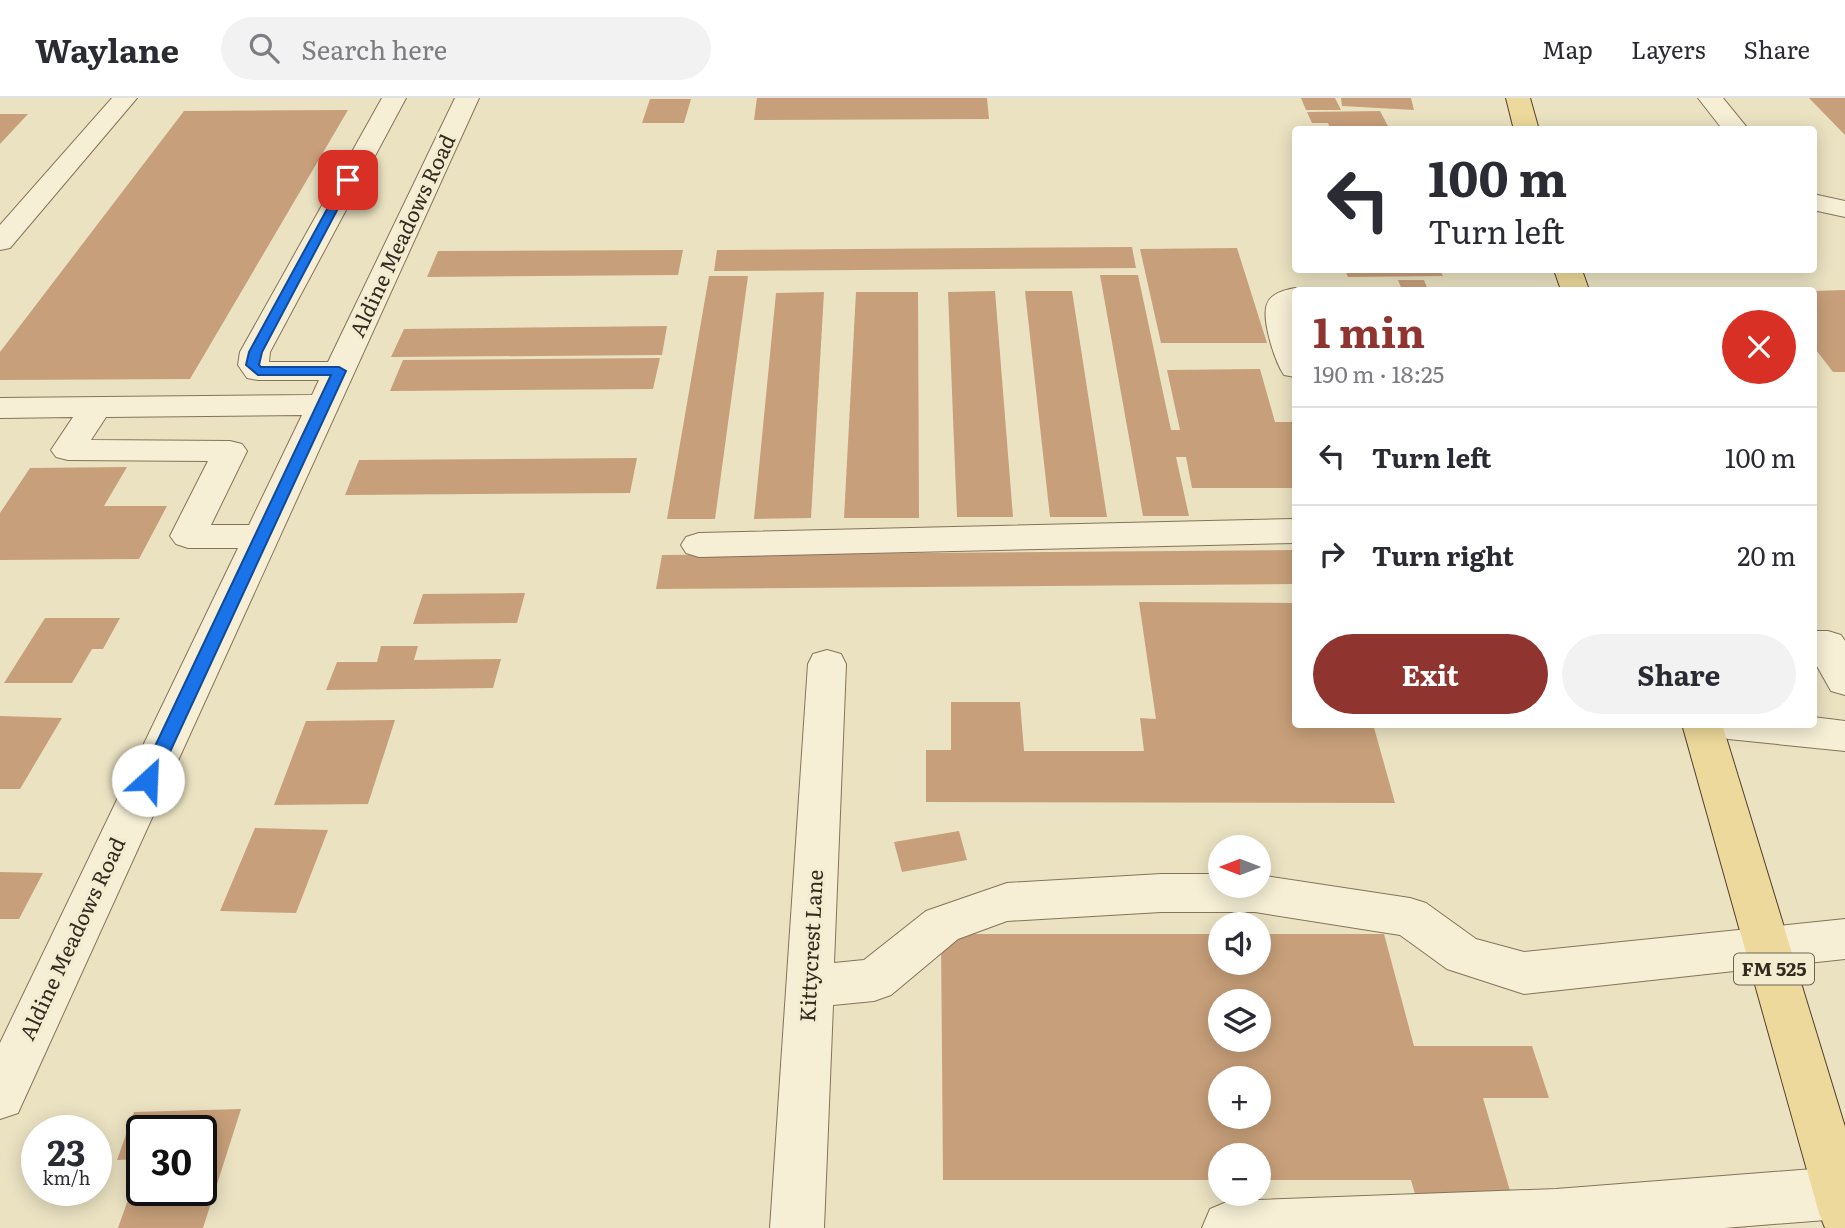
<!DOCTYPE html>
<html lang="en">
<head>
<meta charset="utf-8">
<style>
	:root { --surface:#fff; --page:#f2f2f3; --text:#2b2b33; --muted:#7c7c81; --line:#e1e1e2; --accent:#8f342e }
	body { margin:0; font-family:Literata,serif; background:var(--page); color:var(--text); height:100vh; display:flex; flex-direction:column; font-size:26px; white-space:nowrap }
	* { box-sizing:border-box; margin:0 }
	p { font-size:23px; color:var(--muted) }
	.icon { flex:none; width:38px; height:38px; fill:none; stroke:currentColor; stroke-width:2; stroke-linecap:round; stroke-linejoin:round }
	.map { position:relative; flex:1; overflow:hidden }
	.details { position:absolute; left:1292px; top:189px; width:525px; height:441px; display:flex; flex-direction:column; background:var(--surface); border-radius:7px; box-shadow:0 4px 18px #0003 }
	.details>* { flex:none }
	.top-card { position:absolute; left:1292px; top:28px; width:525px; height:147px; border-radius:7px; box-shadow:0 4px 18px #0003; background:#fff; color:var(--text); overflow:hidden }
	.needle { width:46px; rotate:270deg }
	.fabs { position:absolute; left:1208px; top:737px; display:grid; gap:14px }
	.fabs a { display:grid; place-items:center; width:63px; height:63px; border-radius:50%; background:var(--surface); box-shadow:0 4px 18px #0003; font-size:35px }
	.speed { position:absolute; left:21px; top:1017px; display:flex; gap:14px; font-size:35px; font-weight:700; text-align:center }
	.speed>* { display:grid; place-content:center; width:91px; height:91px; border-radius:50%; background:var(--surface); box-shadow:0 4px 18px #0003; line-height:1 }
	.speed small { font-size:18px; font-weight:400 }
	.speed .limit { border:4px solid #111; border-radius:10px; background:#fff; color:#111 }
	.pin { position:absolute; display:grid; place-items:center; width:60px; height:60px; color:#fff; margin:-30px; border-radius:14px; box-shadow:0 4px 10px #0006 }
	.me { position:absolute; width:77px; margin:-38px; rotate:25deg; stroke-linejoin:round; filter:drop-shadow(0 0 5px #0008) }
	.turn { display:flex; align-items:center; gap:24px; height:147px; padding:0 21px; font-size:32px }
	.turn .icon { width:91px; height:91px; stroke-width:2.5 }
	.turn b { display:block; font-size:49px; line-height:60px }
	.round { display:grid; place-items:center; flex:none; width:74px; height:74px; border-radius:37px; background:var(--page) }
	.summary { display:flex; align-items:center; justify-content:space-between; height:119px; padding:0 21px }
	h1 { font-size:42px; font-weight:700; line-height:52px; color:var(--accent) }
	.primary-button { display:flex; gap:14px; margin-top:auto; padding:14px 21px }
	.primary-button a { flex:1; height:80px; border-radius:42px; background:var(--accent); color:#fff; font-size:28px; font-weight:700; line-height:80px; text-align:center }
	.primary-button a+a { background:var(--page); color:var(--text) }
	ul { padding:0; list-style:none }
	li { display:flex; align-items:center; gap:21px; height:98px; padding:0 21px; border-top:2px solid var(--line) }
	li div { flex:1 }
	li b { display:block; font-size:26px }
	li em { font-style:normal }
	header { display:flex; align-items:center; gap:42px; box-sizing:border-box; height:98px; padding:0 35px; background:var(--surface); border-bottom:2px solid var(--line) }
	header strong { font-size:33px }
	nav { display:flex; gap:38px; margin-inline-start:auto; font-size:24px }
	.search { width:490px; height:63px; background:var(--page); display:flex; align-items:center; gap:18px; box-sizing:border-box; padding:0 24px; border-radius:38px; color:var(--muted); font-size:26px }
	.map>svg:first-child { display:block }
</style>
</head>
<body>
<header>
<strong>Waylane</strong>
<div class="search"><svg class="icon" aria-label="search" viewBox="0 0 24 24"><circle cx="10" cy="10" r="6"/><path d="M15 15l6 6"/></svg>Search here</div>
<nav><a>Map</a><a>Layers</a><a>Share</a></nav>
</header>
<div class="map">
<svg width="1845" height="1130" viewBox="0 0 1845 1130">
	<rect width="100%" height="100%" fill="#ebe2c2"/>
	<path fill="#c79f7a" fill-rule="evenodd" d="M757,0H987L989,21L754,22Z
		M1301,0H1335L1341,12H1306Z
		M1341,0H1411L1414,12L1342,8Z
		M1809,0H1845V37Z
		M650,1H691L684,25H642Z
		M348,12L190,281L0,282V254L184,13Z
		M1380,13L1390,32H1331L1328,25H1312L1307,14Z
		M0,16H28L0,46Z
		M1132,149L1136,170L714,173L717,152Z
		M1237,150L1267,245H1161L1140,151Z
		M683,152L678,177L427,179L438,153Z
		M1345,172H1440L1443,178L1348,179Z
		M1100,177H1138L1171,332H1180L1167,272L1260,271L1275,324H1295V390H1192L1186,359H1176L1189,418H1143Z
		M709,178H748L715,421H667Z
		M1398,182H1424L1428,192H1402Z
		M1845,192V274H1833L1813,248V193Z
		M995,193L1013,419H957L948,194Z
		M1025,193H1072L1107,419H1050Z
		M824,194L811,420L754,421L776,195Z
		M856,194H918L919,420H844Z
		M667,228L662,257L391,259L404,231Z
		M660,260L653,291L390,293L403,262Z
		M637,360L630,395L345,397L359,362Z
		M127,369L104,408H167L139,461L0,462V415L30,370Z
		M1295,452V486L656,491L662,457Z
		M525,495L517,525L413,526L423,496Z
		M1139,504L1295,505V626H1373L1395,705L926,704V652H951V604H1020L1024,653H1144L1140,620L1156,621Z
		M45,520H120L103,551H92L72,585H4Z
		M381,548H418L414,562L501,561L493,590L326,592L337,564H377Z
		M0,618L62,620L20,691H0Z
		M395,622L368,706L274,707L306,623Z
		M255,730L328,732L296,815L220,813Z
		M959,733L967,762L902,774L894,744Z
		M0,774L43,775L19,821H0Z
		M941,836H1220V864H1258V836H1384L1414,948H1532L1549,1000H1483L1513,1103H1417L1411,1082H1258V1057H1220V1082H943ZM1220,903H1258V942H1220ZM1220,980H1258V1018H1220Z
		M241,1011L203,1130H118L141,1065L142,1092H201V1032H142V1061L117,1062L134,1014Z"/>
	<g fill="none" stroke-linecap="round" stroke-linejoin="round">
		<defs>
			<path id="minor" d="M112,0H137L10,150L0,152V127Z
				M382,0H406L270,254L269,264H328L455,0H479L18,1015L0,1021V945L238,450H188L176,446L170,438L208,363L68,362L56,359L51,352L73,319L0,320V300L312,297L319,282H258L247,280L238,267L240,254ZM302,317L249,427H211L247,353L242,346L230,343L91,342L106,319Z
				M1698,0H1723L1749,32H1723Z
				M1813,96L1845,103V119L1813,112Z
				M1295,190L1304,192H1295V279L1284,277C1275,264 1261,221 1267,206C1271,195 1285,192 1295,190Z
				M1295,421V445L699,459L686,455L681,447L686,439L699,435Z
				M1813,533H1828L1841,537L1845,543V597L1831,593L1813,561Z
				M827,552L841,556L846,566L834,865L864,862L926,813L1007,785L1161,776H1220V788H1258V777L1410,800L1426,805L1476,841L1524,854L1845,821V861L1524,896L1447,871L1400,837L1255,814H1161L1007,823L958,841L891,897L874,903L833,907L824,1130H770L808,566L813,556Z
				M1813,619L1845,623V653L1728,641L1714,637L1708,626H1813Z
				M1839,1069L1845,1072V1118L1839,1121L1724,1130H1202L1210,1111L1229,1103L1556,1091Z"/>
			<path id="major" d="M1506,0H1530L1539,32H1514Z
				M1554,172H1582L1589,192H1561Z
				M1682,626H1722L1845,1029V1130H1825L1819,1115Z"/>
		</defs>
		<use href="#minor" stroke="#84735a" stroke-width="2"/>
		<use href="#major" stroke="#52412e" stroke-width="2"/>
		<use href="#minor" fill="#f6efd5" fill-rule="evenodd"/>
		<use href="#major" fill="#edd99b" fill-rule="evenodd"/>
	</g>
	<path fill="#1a73e8" stroke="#114b97" stroke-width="2" d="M348,79L353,82L262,254L259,267L261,269H339L346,273L157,682L154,687H142L139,682L331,277H258L246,267L249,254L343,82Z"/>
	<g text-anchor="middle" stroke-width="6" stroke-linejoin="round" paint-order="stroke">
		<rect fill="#f3ecd1" stroke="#6d6454" stroke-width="2" x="1734" y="855.5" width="80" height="31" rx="5"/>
		<g font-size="19" font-weight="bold" fill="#342a1e">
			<text x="1774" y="878">FM 525</text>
		</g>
		<g font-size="21" fill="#342a1e" stroke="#f3ecd1">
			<text transform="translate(403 138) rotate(-65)" y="7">Aldine Meadows Road</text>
			<text transform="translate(73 841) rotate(-65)" y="7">Aldine Meadows Road</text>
			<text transform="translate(812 848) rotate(-87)" y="7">Kittycrest Lane</text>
		</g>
	</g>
</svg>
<div class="fabs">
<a><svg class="needle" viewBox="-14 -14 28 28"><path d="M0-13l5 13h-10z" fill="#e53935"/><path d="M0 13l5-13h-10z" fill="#7c7c81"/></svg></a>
<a><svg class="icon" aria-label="sound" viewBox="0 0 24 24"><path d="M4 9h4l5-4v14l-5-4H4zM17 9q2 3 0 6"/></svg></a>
<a><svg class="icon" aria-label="layers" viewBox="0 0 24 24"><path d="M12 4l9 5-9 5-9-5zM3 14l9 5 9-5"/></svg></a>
<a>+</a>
<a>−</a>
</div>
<div class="speed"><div>23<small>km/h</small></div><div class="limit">30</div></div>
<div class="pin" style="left:348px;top:82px;background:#d93025"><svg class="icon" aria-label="arrive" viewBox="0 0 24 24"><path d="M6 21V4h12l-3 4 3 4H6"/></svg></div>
<svg class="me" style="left:148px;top:682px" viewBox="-20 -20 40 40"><circle r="19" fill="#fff"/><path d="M0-13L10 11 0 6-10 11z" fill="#1a73e8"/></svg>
<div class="top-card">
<div class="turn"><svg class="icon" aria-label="left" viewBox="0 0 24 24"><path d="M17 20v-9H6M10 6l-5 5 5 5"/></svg><div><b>100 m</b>Turn left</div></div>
</div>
<section class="details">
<div class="summary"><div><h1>1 min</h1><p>190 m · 18:25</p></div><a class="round" style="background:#d93025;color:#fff"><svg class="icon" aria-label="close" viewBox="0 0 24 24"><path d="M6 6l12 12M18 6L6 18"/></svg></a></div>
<ul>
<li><svg class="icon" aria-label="left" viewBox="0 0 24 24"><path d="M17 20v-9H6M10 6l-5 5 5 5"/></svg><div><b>Turn left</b></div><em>100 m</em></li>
<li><svg class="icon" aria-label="right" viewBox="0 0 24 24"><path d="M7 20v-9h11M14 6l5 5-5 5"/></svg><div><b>Turn right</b></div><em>20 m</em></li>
</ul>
<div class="primary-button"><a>Exit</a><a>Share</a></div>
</section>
</div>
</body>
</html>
